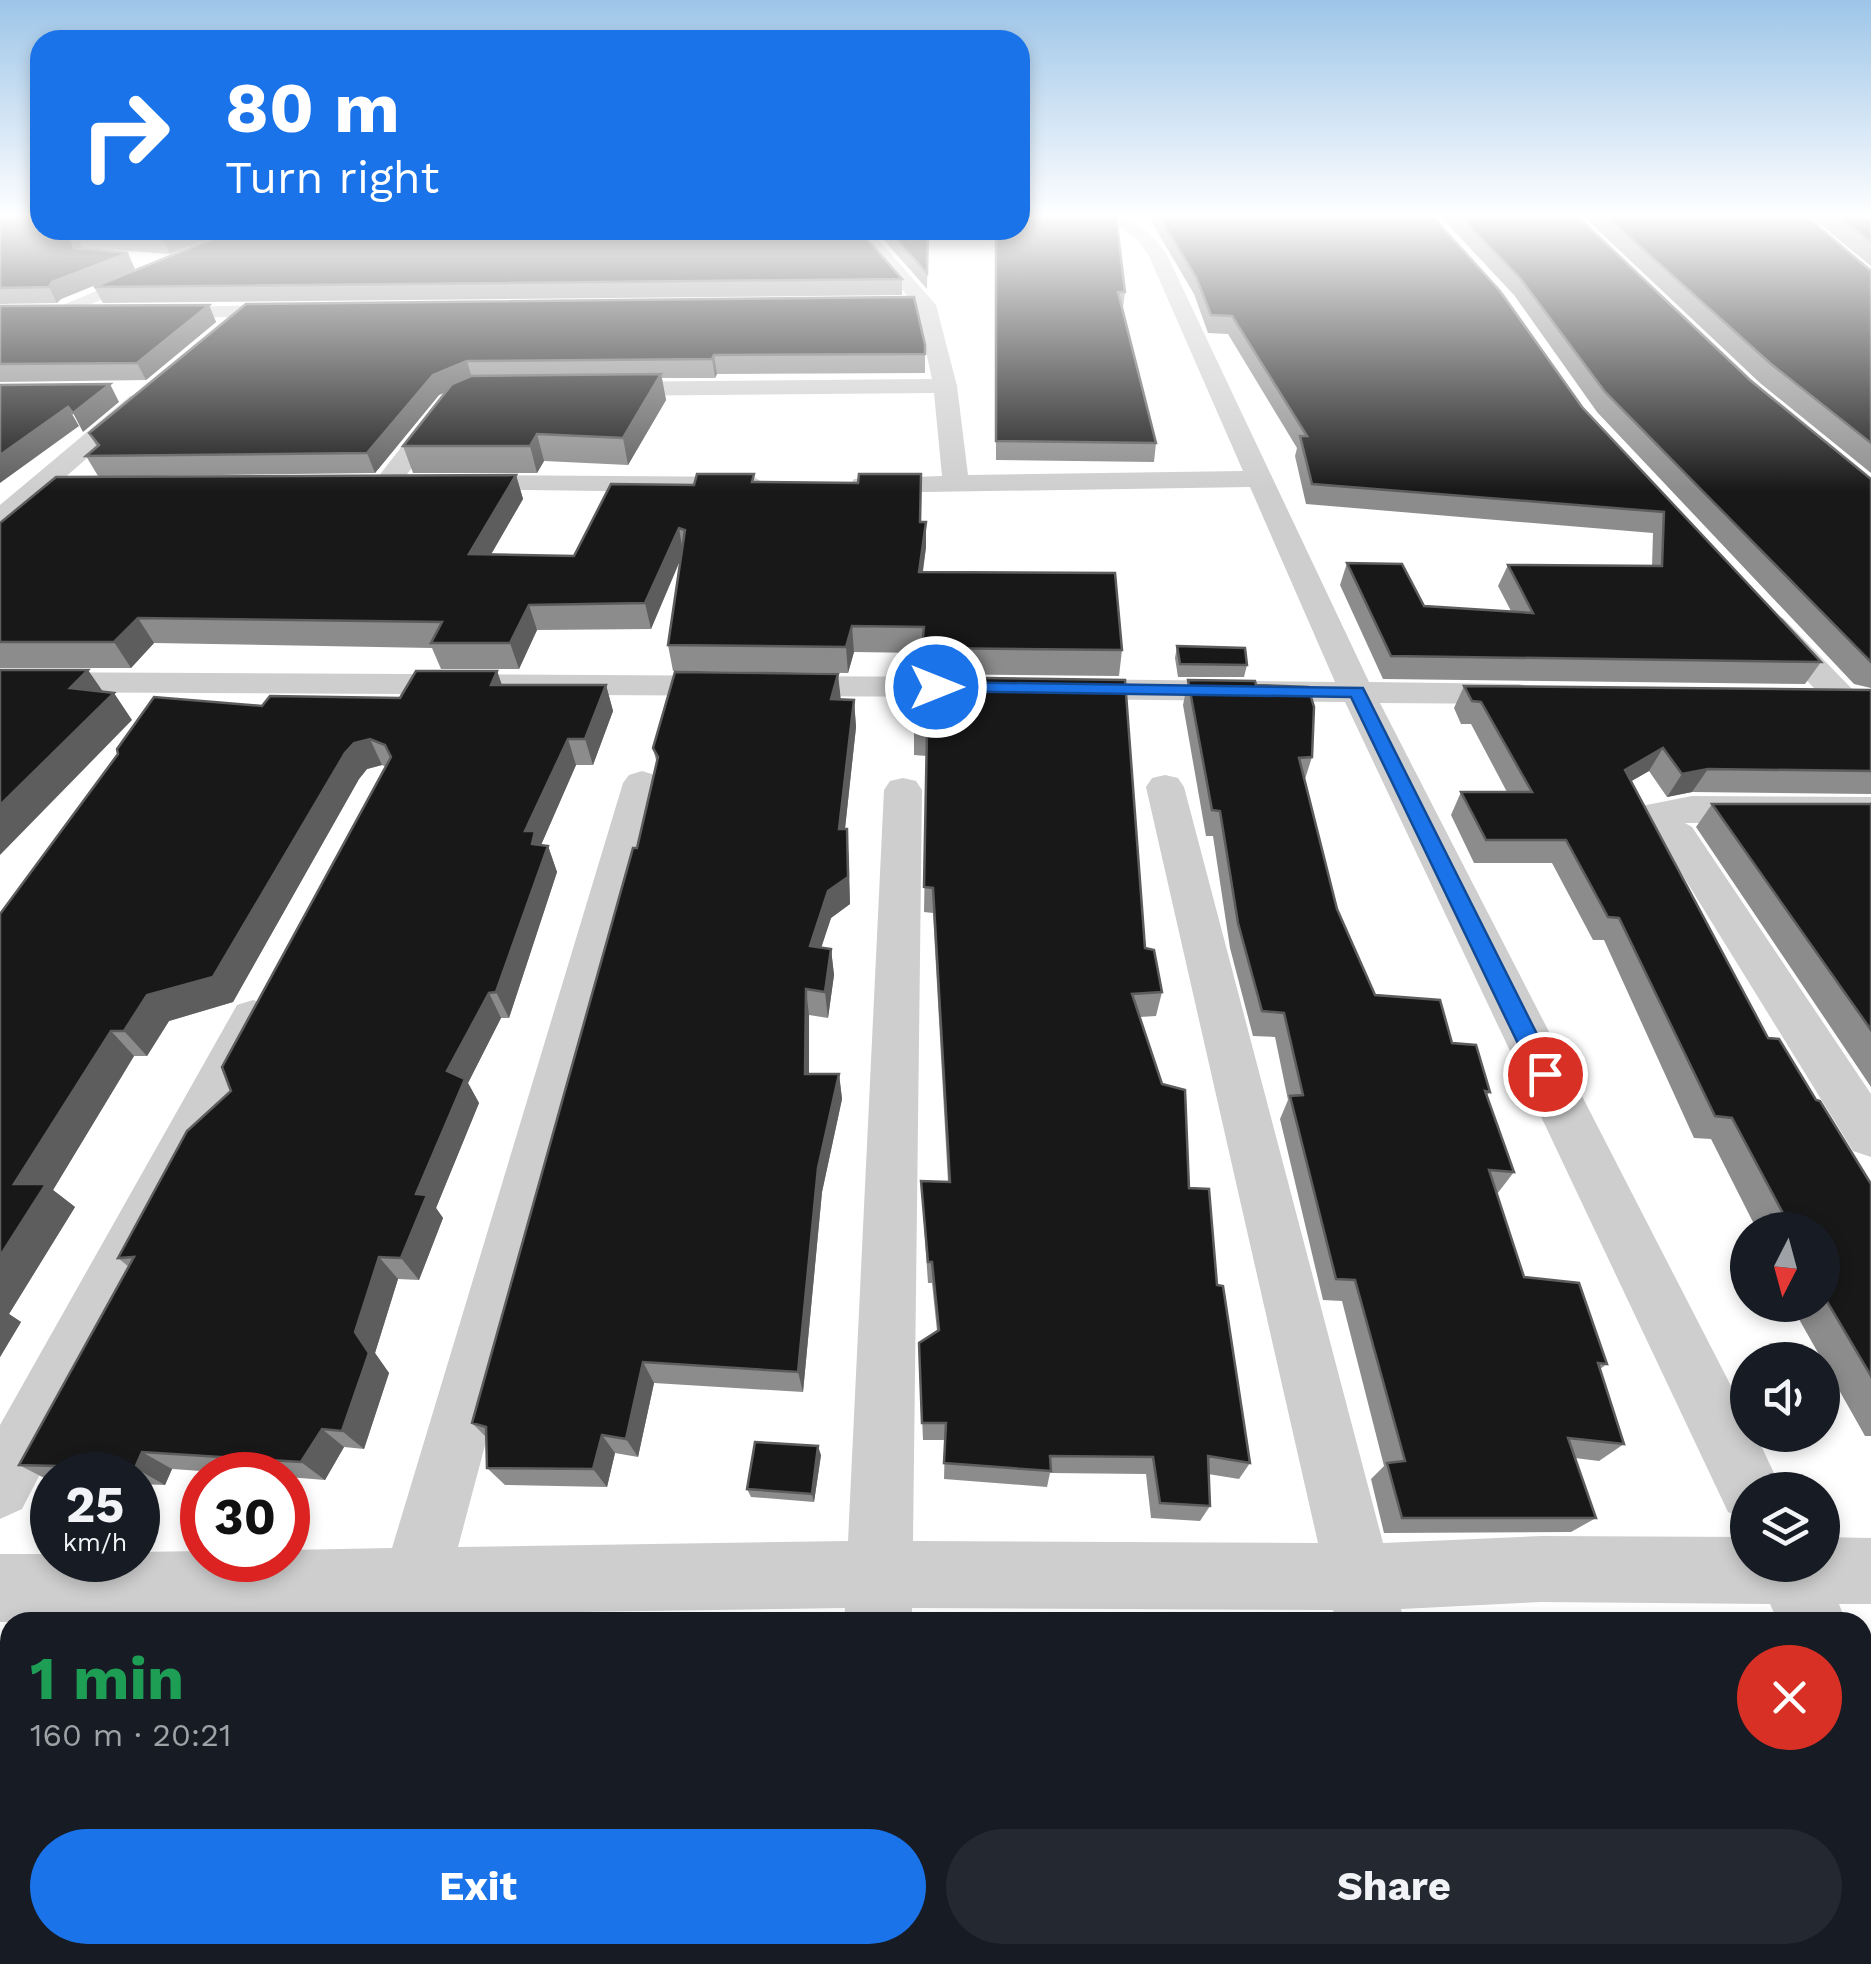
<!DOCTYPE html>
<html lang="en">
<head>
<meta charset="utf-8">
<style>
	:root { --surface:#171b24; --page:#242831; --text:#f1f3f6; --muted:#9ea1a6; --accent:#1a73e8 }
	body { margin:0; font-family:"Work Sans",sans-serif; background:var(--page); color:var(--text); height:100vh; display:flex; flex-direction:column; font-size:38px; white-space:nowrap }
	* { box-sizing:border-box; margin:0 }
	p { font-size:32px; color:var(--muted) }
	.icon { flex:none; width:55px; height:55px; fill:none; stroke:currentColor; stroke-width:2; stroke-linecap:round; stroke-linejoin:round }
	.map { position:relative; flex:1; overflow:hidden }
	.side { position:absolute; left:0px; top:1612px; width:1872px; height:352px; display:flex; flex-direction:column; background:var(--surface); border-radius:30px 30px 0 0; box-shadow:0 5px 15px #0003 }
	.side>* { flex:none }
	.guide { position:absolute; left:30px; top:30px; width:1000px; height:210px; border-radius:30px; box-shadow:0 5px 15px #0003; background:#1a73e8; color:#fff; overflow:hidden }
	.needle { width:65px; rotate:186deg }
	.fabs { position:absolute; left:1730px; top:1212px; display:grid; gap:20px }
	.fabs a { display:grid; place-items:center; width:110px; height:110px; border-radius:50%; background:var(--surface); box-shadow:0 5px 15px #0003; font-size:50px }
	.speed { position:absolute; left:30px; top:1452px; display:flex; gap:20px; font-size:50px; font-weight:700; text-align:center }
	.speed>* { display:grid; place-content:center; width:130px; height:130px; border-radius:50%; background:var(--surface); box-shadow:0 5px 15px #0003; line-height:1 }
	.speed small { font-size:25px; font-weight:400 }
	.speed .limit { border:15px solid #d22; background:#fff; color:#111 }
	.pin { position:absolute; display:grid; place-items:center; width:85px; height:85px; color:#fff; margin:-42px; border:5px solid #fff; border-radius:50%; box-shadow:0 2px 10px #0007 }
	.me { position:absolute; width:110px; margin:-55px; rotate:90deg; stroke-linejoin:round; filter:drop-shadow(0 0 8px #0008) }
	.turn { display:flex; align-items:center; gap:35px; height:210px; padding:0 30px; font-size:45px }
	.turn .icon { width:130px; height:130px; stroke-width:2.5 }
	.turn b { display:block; font-size:70px; line-height:85px }
	.round { display:grid; place-items:center; flex:none; width:105px; height:105px; border-radius:52px; background:var(--page) }
	.summary { display:flex; align-items:center; justify-content:space-between; height:170px; padding:0 30px }
	h1 { font-size:60px; font-weight:700; line-height:75px; color:#1e9e55 }
	.action { display:flex; gap:20px; margin-top:auto; padding:20px 30px }
	.action a { flex:1; height:115px; border-radius:60px; background:var(--accent); color:#fff; font-size:40px; font-weight:700; line-height:115px; text-align:center }
	.action a+a { background:var(--page); color:var(--text) }
	.map>svg:first-child { display:block }
</style>
</head>
<body>
<div class="map">
<svg width="1871" height="1964" viewBox="0 0 1871 1964">
	<rect width="100%" height="100%" fill="#fff"/>
	<g fill="none" stroke-linecap="round" stroke-linejoin="round">
		<path fill="#cecece" fill-rule="evenodd" d="M1104,216C1134,216 1150,231 1167,255L1369,682L1519,684L1531,687L1536,694L1531,701L1519,704L1380,703L1748,1419V1435H1756L1782,1490H1748V1521L1728,1512L1345,702L1063,699L1051,696L1046,689L1051,682L1063,679L1335,682L1250,487L863,493L854,491L850,485L854,479L942,476L934,393L602,396L590,389L602,382L932,379L917,311L857,312L847,306L857,300L910,299L851,230H870L936,305L957,386L968,475L1243,471L1149,256L1137,239Z
			M242,230H266L56,319H42L39,315Z
			M298,305L308,311L305,315L152,319L142,313L152,307Z
			M138,394L146,396L150,401L146,406L61,481L114,482L117,488L114,494L42,497L10,525L0,527V505L130,396Z
			M444,402L456,409L396,489H378L374,483L378,477L435,404Z
			M458,475L754,477L767,485L754,493L449,489L445,483Z
			M1772,615L1783,618L1855,692L1860,699L1855,706L1843,709L1831,706L1761,632L1756,625L1761,618Z
			M0,672L979,677L991,680L996,687L991,694L979,697L0,692Z
			M642,771L655,775L661,783L458,1547L848,1541L884,790L890,781L903,778L916,781L922,790L913,1541L1318,1543L1146,787L1152,778L1165,775L1178,778L1184,787L1383,1543L1541,1536L1748,1537V1565H1822V1537L1871,1538V1604H1839L1846,1622H1778L1770,1604L1541,1602L1401,1609L1404,1622H1336L1333,1610L912,1608V1622H844L845,1608L440,1614L438,1622H370L372,1616L0,1622V1554H52V1560H138V1552L202,1551V1560H288V1550L392,1548L623,783L629,775Z
			M1692,796L1871,797V823H1685L1692,827L1871,1094V1157L1853,1151L1664,845L1631,826L1626,817L1631,808Z
			M253,1000L269,1005L276,1018L22,1509L0,1519V1425L237,1005Z
			M1862,1701L1871,1704V1794L1862,1790Z
			M272,1955H352L349,1964H269Z
			M832,1955H912V1964H832Z
			M1405,1955H1485L1487,1964H1407Z"/>
	</g>
	<path fill="#8c8c8c" d="M0,216L231,230L170,254L83,248L135,269L61,299L57,303L0,304Z
		M1148,216H1431L1582,407L1821,662L1805,684L1383,679L1340,585L1347,563L1424,606L1511,611L1498,586L1508,565L1652,566L1653,533L1306,504L1295,456L1297,448L1228,334L1208,333L1194,294Z
		M1440,216H1577L1750,380L1871,479V688L1854,684L1597,412L1514,295Z
		M1583,216H1806L1871,271V473L1760,383Z
		M1810,216H1871V266Z
		M875,230H928L927,289Z
		M995,230L1125,292L1123,308L1156,443L1154,462L996,460Z
		M902,279V295L103,303L94,287Z
		M246,304L925,345V373L717,374L715,378H662L666,400L628,465L544,461L537,473H413L403,446L447,391L439,395L375,473L148,476L516,475L523,499L491,554L574,556L694,485L755,482L926,522V547L923,572L1122,650L1119,676L922,674V653L854,652L848,673L673,671L668,645L680,561L651,629L537,630L519,669H441L432,648L154,643L131,668H0V523L98,476L86,456L97,447L89,433Z
		M209,305L216,322L146,380L0,382V306Z
		M1177,646L1247,665L1244,677H1178L1175,658Z
		M497,671L502,685H606L613,711L593,765H576L541,845L548,846L557,872L509,1018H501L468,1083L479,1103L436,1208L443,1218L419,1280L398,1279L375,1353L389,1373L364,1449L344,1447L325,1480L288,1477V1475H258L172,1469L165,1485L138,1484V1475H52V1482L19,1465L129,1267L118,1258L231,1091L386,767L382,765L367,769L359,779L233,1002L169,1021L147,1056H134L53,1190L75,1207L9,1314L21,1322L0,1357V914L262,706L400,698Z
		M838,674L840,700H854L856,727L845,829L849,856L850,904L831,918L821,947L831,949L834,975L828,1018L809,1015V1074H839L842,1099L822,1192L803,1392L654,1383L638,1457L615,1453L607,1487L505,1485L487,1468V1438L472,1423L637,848L657,764L653,748Z
		M919,677L1145,948L1162,992L1156,1016L1140,1017L1217,1285L1250,1463L1239,1479L1208,1474L1210,1506L1200,1521L1151,1518L1146,1474L1050,1473L1047,1487L944,1479L945,1440H923L919,1343L937,1331L932,1283H928L921,1181L948,1182L933,913L924,912L927,756L914,755V730Z
		M1188,680L1256,685L1312,757L1305,779L1337,909L1375,995L1452,1043L1490,1092L1486,1096L1514,1172L1497,1194L1524,1277L1607,1364L1600,1369L1624,1444L1599,1461L1575,1458L1596,1518L1571,1532L1384,1533L1371,1479L1384,1466L1342,1301L1323,1300L1280,1119L1288,1100L1275,1037L1253,1036L1230,948L1213,836H1206L1183,705Z
		M1464,686L1871,690V794L1692,792L1667,797L1649,771L1631,781L1768,1038L1816,1100L1871,1184V1436H1865L1791,1305H1822V1230H1757L1711,1139L1694,1138L1604,940H1593L1552,863H1474L1451,815L1461,792H1507L1471,724H1461L1454,708Z
		M1712,804H1871V1087L1696,827Z
		M1748,1244V1284L1738,1251Z
		M821,1455L814,1502L751,1497L747,1489Z
		M1741,1955H1859L1862,1964H1788L1761,1961L1760,1957Z"/>
	<path fill="#5d5d5d" d="M186,230H231L170,254L163,239Z
		M75,233L83,248H74L71,237Z
		M128,253L135,269L61,299L57,303L49,287L52,282Z
		M209,305L216,322L146,380L137,363Z
		M714,355L717,374L715,378L712,359Z
		M467,361L473,381L439,395L375,473L367,453L433,375Z
		M661,374L666,400L628,465L623,438Z
		M110,384L119,402L83,432L73,413Z
		M68,407L79,426L0,483V455Z
		M537,434L544,461L537,473L530,446Z
		M516,475L523,499L477,579L469,554Z
		M926,522V547L919,597V572Z
		M679,528L683,553L651,629L645,603Z
		M529,605L537,630L519,669L510,643Z
		M138,618L154,643L131,668L114,642Z
		M852,626L854,652L848,673L846,647Z
		M88,670L106,696L70,688Z
		M497,671L506,697L491,685Z
		M838,674L841,701L831,699Z
		M606,685L613,711L593,765L585,739Z
		M114,693L132,720L0,855V805Z
		M854,700L856,727L842,856L839,829Z
		M370,739L382,765L367,769L359,779L233,1002L169,1021L147,1056L124,1031L147,995L345,753L354,743Z
		M568,739L576,765L541,845L548,846L557,872L509,1018L496,992L525,831Z
		M1663,748L1649,771L1611,793L1625,770Z
		M1708,769L1692,792L1667,797L1682,774Z
		M847,829L850,904L831,918L813,973L810,946Z
		M831,949L834,975L828,1018L825,992Z
		M806,989L809,1015V1099L805,1074Z
		M489,993L501,1018L468,1083L479,1103L436,1208L443,1218L419,1280L401,1258L416,1194L447,1071Z
		M111,1031L134,1056L53,1190L75,1207L9,1314L21,1322L0,1357V1256L14,1184Z
		M839,1074L842,1099L822,1192L803,1392L798,1372L818,1168Z
		M379,1257L398,1279L375,1353L389,1373L364,1449L342,1431L355,1332Z
		M643,1362L654,1383L638,1457L626,1439Z
		M322,1429L344,1447L325,1480L301,1462Z
		M602,1435L615,1453L607,1487L593,1469Z
		M818,1446L821,1455L814,1502L812,1494Z
		M142,1452L172,1469L165,1485L135,1468Z
		M713,1955H723L721,1964H711Z"/>
	<path fill="#181818" stroke="#5d5d5d" stroke-width="2.5" d="M0,216H40V230H186L163,239L75,233L71,237L74,248L128,253L52,282L49,287L0,288Z
		M1020,216H1116L1125,292H1118L1156,443L996,441V230H1020Z
		M1159,216H1432L1500,291L1582,407L1821,662L1391,656L1347,563L1402,564L1424,606L1533,613L1508,565L1662,566L1664,512L1312,484L1300,436H1307L1232,316L1211,315L1196,277Z
		M1460,216H1577L1750,380L1871,479V662L1605,392L1520,278Z
		M1606,216H1806L1871,271V443L1771,364Z
		M1838,216H1871V242Z
		M234,230H859L902,279L94,287Z
		M888,230H928L927,273Z
		M914,297L925,345V354L714,355L712,359L467,361L433,375L367,453L86,456L99,445L89,433L246,304Z
		M209,305L137,363L0,364V306Z
		M661,374L623,438L537,434L530,446H403L452,384L471,376Z
		M110,384L73,413L68,407L0,455V385Z
		M697,474H754L752,482L858,483L859,474H921L920,522H926L919,572L1115,573L1122,650L922,648L924,627L852,626L846,647L668,645L685,530L679,528L645,603L529,605L510,643H431L442,622L138,618L114,642H0V523L56,477L516,475L469,554L574,556L611,484L694,485Z
		M1177,646L1245,648L1247,665L1180,664Z
		M0,670H88L70,688L114,693L0,805Z
		M416,671H497L491,685H606L585,739H568L525,831H535L532,844L548,846L496,992L489,993L447,1071L465,1079L416,1194L427,1195L401,1258L379,1257L355,1332L369,1353L342,1431L322,1429L301,1462L142,1452L135,1468L19,1465L134,1257L118,1258L187,1131L231,1091L222,1067L391,757L385,745L370,739L354,743L345,753L213,977L147,995L124,1031H111L14,1184H46L0,1256V914L118,754L117,749L154,697L262,706L270,696L400,698Z
		M675,672L838,674L831,699L854,700L839,829H847L848,877L828,891L810,946L831,949L825,992L806,989L805,1074H839L818,1168L798,1372L643,1362L626,1439L602,1435L593,1469L487,1468L486,1427L472,1423L633,848H637L658,757L653,748Z
		M919,677L1125,680L1145,948L1154,950L1162,992L1132,994L1162,1084L1185,1090L1189,1188L1209,1189L1217,1285L1223,1286L1250,1463L1208,1456L1210,1506L1160,1503L1153,1457L1050,1456L1051,1471L944,1463L946,1423H922L919,1343L939,1330L932,1262H928L921,1181L950,1182L933,888L924,887L927,731L914,730Z
		M1188,680L1255,681L1256,685L1308,687L1314,707L1312,757L1299,758L1337,909L1375,995L1440,1000L1452,1043L1476,1045L1490,1092L1485,1091L1514,1172L1489,1170L1524,1277L1579,1283L1607,1364L1598,1363L1624,1444L1568,1438L1596,1518H1402L1387,1463L1405,1461L1355,1280L1336,1279L1290,1096L1303,1095L1284,1013L1262,1011L1238,923L1220,811L1212,810Z
		M1464,686L1871,690V771L1708,769L1682,774L1663,748L1625,770L1768,1038L1779,1039L1816,1100L1820,1101L1871,1184V1376L1822,1293V1230H1792L1732,1118L1715,1116L1619,918L1608,917L1566,840H1486L1461,792H1532L1481,702L1472,701Z
		M1712,804H1871V1030Z
		M755,1442L818,1446L812,1494L747,1489Z
		M10,1729V1913L0,1875V1730Z
		M578,1955H713L711,1964H576Z
		M938,1955H1305L1307,1964H938Z
		M1759,1955H1859L1862,1964H1806L1801,1963L1799,1959Z"/>
	<linearGradient id="sky" x2="0" y2="1"><stop stop-color="#9dc5e8"/><stop offset="0.44" stop-color="#fff"/><stop offset="1" stop-color="#fff" stop-opacity="0"/></linearGradient>
	<rect width="1871" height="491" fill="url(#sky)"/>
	<path fill="#1a73e8" stroke="#114b97" stroke-width="2.5" d="M936,682L1363,688L1557,1074L1554,1081H1536L1351,697L929,691V683Z"/>
</svg>
<div class="fabs">
<a><svg class="needle" viewBox="-14 -14 28 28"><path d="M0-13l5 13h-10z" fill="#e53935"/><path d="M0 13l5-13h-10z" fill="#9ea1a6"/></svg></a>
<a><svg class="icon" aria-label="sound" viewBox="0 0 24 24"><path d="M4 9h4l5-4v14l-5-4H4zM17 9q2 3 0 6"/></svg></a>
<a><svg class="icon" aria-label="layers" viewBox="0 0 24 24"><path d="M12 4l9 5-9 5-9-5zM3 14l9 5 9-5"/></svg></a>
</div>
<div class="speed"><div>25<small>km/h</small></div><div class="limit">30</div></div>
<div class="pin" style="left:1545px;top:1074px;background:#d93025"><svg class="icon" aria-label="arrive" viewBox="0 0 24 24"><path d="M6 21V4h12l-3 4 3 4H6"/></svg></div>
<svg class="me" style="left:936px;top:687px" viewBox="-20 -20 40 40"><circle r="17" fill="#1a73e8" stroke="#fff" stroke-width="3"/><path d="M0-11L8 9 0 5-8 9z" fill="#fff"/></svg>
<div class="guide">
<div class="turn"><svg class="icon" aria-label="right" viewBox="0 0 24 24"><path d="M7 20v-9h11M14 6l5 5-5 5"/></svg><div><b>80 m</b>Turn right</div></div>
</div>
<section class="side">
<div class="summary"><div><h1>1 min</h1><p>160 m · 20:21</p></div><a class="round" style="background:#d93025;color:#fff"><svg class="icon" aria-label="close" viewBox="0 0 24 24"><path d="M6 6l12 12M18 6L6 18"/></svg></a></div>
<div class="action"><a>Exit</a><a>Share</a></div>
</section>
</div>
</body>
</html>
